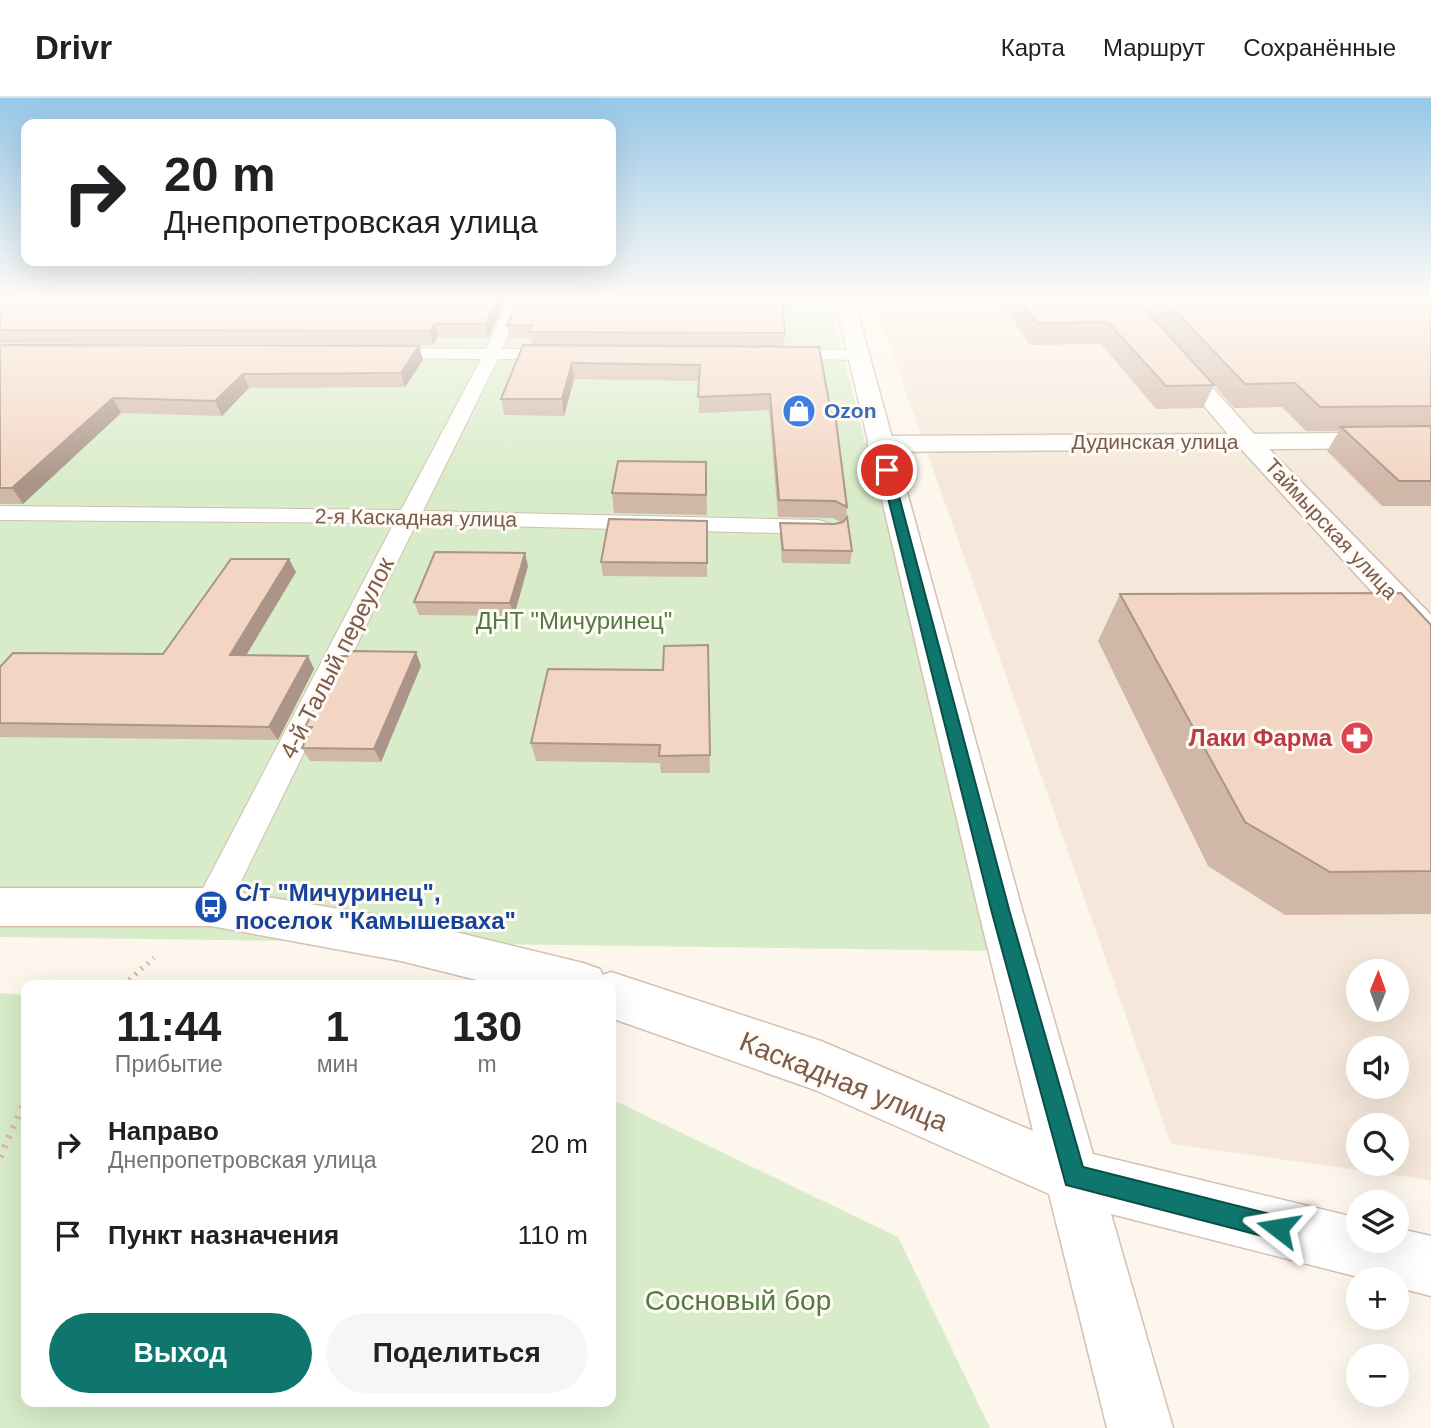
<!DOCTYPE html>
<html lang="ru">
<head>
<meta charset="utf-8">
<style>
	:root { --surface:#fff; --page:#f6f6f6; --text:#202124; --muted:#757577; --line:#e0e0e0; --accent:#0f766e }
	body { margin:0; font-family:Helvetica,sans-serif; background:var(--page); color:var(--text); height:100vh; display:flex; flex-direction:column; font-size:26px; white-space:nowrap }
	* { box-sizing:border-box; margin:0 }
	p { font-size:23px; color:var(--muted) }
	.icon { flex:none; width:38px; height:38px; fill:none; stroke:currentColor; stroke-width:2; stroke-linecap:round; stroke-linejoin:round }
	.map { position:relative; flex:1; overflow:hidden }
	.drawer { position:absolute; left:21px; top:882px; width:595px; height:427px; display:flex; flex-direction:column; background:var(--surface); border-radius:14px; box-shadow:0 7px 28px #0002 }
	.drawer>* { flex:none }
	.top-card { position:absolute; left:21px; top:21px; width:595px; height:147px; border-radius:14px; box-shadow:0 7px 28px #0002; background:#fff; color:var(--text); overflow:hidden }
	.needle { width:46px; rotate:1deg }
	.controls { position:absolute; left:1346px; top:861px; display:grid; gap:14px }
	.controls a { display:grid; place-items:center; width:63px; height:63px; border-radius:50%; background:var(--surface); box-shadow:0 7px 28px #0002; font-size:35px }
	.pin { position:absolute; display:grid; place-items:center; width:60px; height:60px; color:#fff; margin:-30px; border:4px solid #fff; border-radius:50%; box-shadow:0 2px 7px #0007 }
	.me { position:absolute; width:77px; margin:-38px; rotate:284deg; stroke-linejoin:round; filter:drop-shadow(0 0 5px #0008) }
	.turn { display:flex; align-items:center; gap:24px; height:147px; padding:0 28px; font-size:32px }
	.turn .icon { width:91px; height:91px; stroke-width:2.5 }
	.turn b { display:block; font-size:49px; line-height:60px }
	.eta { display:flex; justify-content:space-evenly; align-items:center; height:119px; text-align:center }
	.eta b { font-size:42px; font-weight:700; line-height:49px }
	.primary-button { display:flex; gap:14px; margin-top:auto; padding:14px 28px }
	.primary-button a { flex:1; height:80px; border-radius:42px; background:var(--accent); color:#fff; font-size:28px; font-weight:700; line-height:80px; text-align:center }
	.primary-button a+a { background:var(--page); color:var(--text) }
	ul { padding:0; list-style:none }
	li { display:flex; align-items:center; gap:21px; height:91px; padding:0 28px }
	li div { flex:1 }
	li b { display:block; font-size:26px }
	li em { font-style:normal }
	header { display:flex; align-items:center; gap:42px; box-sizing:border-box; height:98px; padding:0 35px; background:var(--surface); border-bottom:2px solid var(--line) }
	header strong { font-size:33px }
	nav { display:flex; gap:38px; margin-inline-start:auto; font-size:24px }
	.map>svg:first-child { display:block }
</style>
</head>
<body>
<header>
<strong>Drivr</strong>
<nav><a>Карта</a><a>Маршрут</a><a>Сохранённые</a></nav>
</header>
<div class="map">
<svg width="1431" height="1330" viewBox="0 0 1431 1330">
	<rect width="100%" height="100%" fill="#fdf6ec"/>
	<path fill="#f5e8da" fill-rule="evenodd" d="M872,198H1431V1082L1171,1046ZM1358,873H1396V912H1358ZM1358,950H1396V989H1358ZM1358,1027H1396V1066H1358Z"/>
	<path fill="#d8ecc9" d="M0,198H828L995,853L0,839Z
		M0,895L26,897V1304H611V1001L898,1139L990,1330H0Z"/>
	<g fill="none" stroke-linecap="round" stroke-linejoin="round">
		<defs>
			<path id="lane" d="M511,198H525L502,251H560L568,256L560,261H498L423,413L818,422L826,424L829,429L826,434L818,436L416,426L223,820L211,824L199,820L194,809L199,798L394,425L0,422V408L401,412L481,261L382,260L374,255L382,250L486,251Z
				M781,251L858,252L866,257L858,262L775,260L773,256Z"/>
			<path id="street" d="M1111,198H1130L1254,336L1431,334V350L1269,351L1431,517V548L1419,545L1241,351L880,354L871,351L867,346L871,341L880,338L1228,336Z"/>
			<path id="secondary" d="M834,198H853L1023,815L1093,1056L1358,1120V1143H1396V1130L1431,1138V1198L1396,1189V1181H1366L1111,1116L1173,1330H1107L1049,1096L815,992L611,920V887H497L401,863L211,828H0V790H211L401,821L583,865L600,871L603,877L611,874L821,943L1033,1033L979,815Z"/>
		</defs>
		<use href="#lane" stroke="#d1beb0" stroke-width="2"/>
		<use href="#street" stroke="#d1beb0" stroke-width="3"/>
		<use href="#secondary" stroke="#d6c0b0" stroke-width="3"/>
		<path stroke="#d9b8a5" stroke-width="5" stroke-dasharray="2 6" stroke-linecap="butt" d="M123,887L154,860"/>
		<path stroke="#d9b8a5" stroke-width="7" stroke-dasharray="2.5 8" stroke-linecap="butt" d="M0,1059L26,1001"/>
		<use href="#lane" fill="#fff" fill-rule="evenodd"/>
		<use href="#street" fill="#fff" fill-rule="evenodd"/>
		<use href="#secondary" fill="#fff" fill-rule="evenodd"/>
	</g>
	<path fill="#d1b7a8" d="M0,198H508L488,240L438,239L433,247L0,245Z
		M997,198H1431V408H1382L1327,353L1339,333H1306L1282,309L1234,310L1214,287L1203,310L1156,311L1101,246L1030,247Z
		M507,227L785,235L784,249L847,409L846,422L852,453L850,466L782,465L780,438V425L835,426L842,425L833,420L778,419L769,312L699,315V283L574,281L564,318L504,317L501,301L532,247L531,240H509Z
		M0,247L419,248L423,262L405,289L249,290L222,318L121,315L23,406H0Z
		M706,364L707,417L614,415L612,395Z
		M707,423V479L603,478L601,464Z
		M528,468L514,518L419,517L414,504Z
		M296,474L246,557L308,558L314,571L278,642L0,639V569L163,556Z
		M1120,496L1431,527V816L1285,817L1208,768L1098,543Z
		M708,547L710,675H661L660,665L536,663L531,645Z
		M421,568L381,664L310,663L302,650L309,636L305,629Z"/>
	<path fill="#aa9588" d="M499,198H508L488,240L485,226Z
		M435,226L438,239L433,247L429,233Z
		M419,248L423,262L405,289L401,275Z
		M572,265L574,281L564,318L562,301Z
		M243,276L249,290L222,318L215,303Z
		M113,300L121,315L23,406L12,390Z
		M525,455L528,468L514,518L510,505Z
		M289,461L296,474L238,571L230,557Z
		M416,554L421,568L381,664L374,651Z
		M308,558L314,571L278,642L269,629Z"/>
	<path fill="#f3d5c3" stroke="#aa9588" stroke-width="2" d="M0,198H499L485,226H435L429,233L0,232Z
		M520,198H782L785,235L529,234L532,227H507Z
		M1017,198H1133L1214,287L1166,288L1108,224L1037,225Z
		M1161,198H1431V308L1320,309L1295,285L1245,286Z
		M0,247L419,248L401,275L243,276L215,303L113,300L12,390H0Z
		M523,247L819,249L831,315H835L847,409L835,403L779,402L770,296L698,299L700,267L572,265L562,301H501Z
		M1431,328V383H1399L1341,329Z
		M618,363L706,364V397L612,395Z
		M847,419L852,453L783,452L780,425L835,426L843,424Z
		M609,421L707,423V465L601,464Z
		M435,454L525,455L510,505L414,504Z
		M231,461H289L230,557L308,558L269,629L0,625V569L13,555L163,556Z
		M1401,495L1431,527V773L1330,774L1245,724L1120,496Z
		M708,547L710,657L659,658L660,647L531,645L548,571L663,572L664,548Z
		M351,553L416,554L374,651L302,650L312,629H305L341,558H348Z"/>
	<linearGradient id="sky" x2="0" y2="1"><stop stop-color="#97c7e8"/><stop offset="0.52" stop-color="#fefbf6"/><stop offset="1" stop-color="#fefbf6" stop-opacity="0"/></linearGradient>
	<rect width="1431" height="384" fill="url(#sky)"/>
	<path fill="#0f766e" stroke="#0a4d48" stroke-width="2" d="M887,369L892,372L1010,815L1083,1069L1278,1118L1286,1121L1290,1130L1286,1138L1278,1142L1066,1087L992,815L881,372Z"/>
	<defs>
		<symbol id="shop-disc" viewBox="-11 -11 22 22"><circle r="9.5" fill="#3f7fe0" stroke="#fffaf3"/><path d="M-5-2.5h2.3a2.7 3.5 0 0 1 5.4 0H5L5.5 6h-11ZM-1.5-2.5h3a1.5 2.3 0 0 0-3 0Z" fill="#fff"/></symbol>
		<symbol id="pharmacy-disc" viewBox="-11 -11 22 22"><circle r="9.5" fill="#e0444e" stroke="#fffaf3"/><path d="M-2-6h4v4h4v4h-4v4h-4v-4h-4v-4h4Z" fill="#fff"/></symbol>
		<symbol id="bus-disc" viewBox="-11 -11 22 22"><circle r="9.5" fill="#1a4fb4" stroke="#fffaf3"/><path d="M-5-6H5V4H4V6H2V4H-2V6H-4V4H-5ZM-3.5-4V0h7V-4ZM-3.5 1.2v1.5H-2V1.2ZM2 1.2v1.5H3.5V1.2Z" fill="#fff"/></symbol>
	</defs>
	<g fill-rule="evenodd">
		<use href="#shop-disc" x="780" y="294" width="38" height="38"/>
		<use href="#pharmacy-disc" x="1338" y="621" width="38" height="38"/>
		<use href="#bus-disc" x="192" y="790" width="38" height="38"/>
	</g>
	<g text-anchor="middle" stroke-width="6" stroke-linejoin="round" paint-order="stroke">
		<g font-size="21" font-weight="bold" fill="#366cbe" stroke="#fffaf3" text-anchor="start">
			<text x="824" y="320">Ozon</text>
		</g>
		<g font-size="21" fill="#7a5c4d" stroke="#fffaf3">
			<text x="1155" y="351">Дудинская улица</text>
			<text transform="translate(416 420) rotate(1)" y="7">2-я Каскадная улица</text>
			<text transform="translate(1331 431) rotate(47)" y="7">Таймырская улица</text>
		</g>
		<g font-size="24" fill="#537a41" stroke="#fffaf3">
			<text x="574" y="531">ДНТ "Мичуринец"</text>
		</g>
		<g font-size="24" fill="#7a5c4d" stroke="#fffaf3">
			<text transform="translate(337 560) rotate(-63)" y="8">4-й Талый переулок</text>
		</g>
		<g font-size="24" font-weight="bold" fill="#be3a42" stroke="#fffaf3" text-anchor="end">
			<text x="1332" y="648">Лаки Фарма</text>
		</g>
		<g font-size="24" font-weight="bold" fill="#164399" stroke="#fffaf3" text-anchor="start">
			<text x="235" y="803">С/т "Мичуринец",<tspan x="235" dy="28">поселок "Камышеваха"</tspan></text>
		</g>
		<g font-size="28" fill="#7a5c4d" stroke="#fffaf3">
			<text transform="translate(844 983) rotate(22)" y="10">Каскадная улица</text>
		</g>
		<g font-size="28" fill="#537a41" stroke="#fffaf3">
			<text x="738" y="1212">Сосновый бор</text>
		</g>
	</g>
</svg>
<div class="controls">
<a><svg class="needle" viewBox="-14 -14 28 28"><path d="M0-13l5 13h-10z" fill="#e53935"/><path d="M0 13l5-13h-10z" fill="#757577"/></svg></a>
<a><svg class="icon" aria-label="sound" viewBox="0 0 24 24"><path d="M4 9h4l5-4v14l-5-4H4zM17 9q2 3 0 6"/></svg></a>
<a><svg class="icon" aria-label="search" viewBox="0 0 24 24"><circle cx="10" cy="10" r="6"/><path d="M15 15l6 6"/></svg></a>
<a><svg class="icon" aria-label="layers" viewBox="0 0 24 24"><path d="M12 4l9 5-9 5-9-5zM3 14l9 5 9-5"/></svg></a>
<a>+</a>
<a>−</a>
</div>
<div class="pin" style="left:887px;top:372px;background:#d93025"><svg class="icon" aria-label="arrive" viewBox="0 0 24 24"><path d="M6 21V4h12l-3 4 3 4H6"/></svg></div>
<svg class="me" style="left:1278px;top:1130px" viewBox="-20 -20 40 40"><path d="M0-17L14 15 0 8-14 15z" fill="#0f766e" stroke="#fff" stroke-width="4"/></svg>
<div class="top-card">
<div class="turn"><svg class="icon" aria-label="right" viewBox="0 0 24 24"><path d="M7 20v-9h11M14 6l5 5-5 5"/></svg><div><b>20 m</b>Днепропетровская улица</div></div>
</div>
<section class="drawer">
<div class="eta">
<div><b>11:44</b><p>Прибытие</p></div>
<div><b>1</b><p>мин</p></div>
<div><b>130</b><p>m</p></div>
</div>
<ul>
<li><svg class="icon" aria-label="right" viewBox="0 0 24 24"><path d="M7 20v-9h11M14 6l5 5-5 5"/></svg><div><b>Направо</b><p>Днепропетровская улица</p></div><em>20 m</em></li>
<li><svg class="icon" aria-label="arrive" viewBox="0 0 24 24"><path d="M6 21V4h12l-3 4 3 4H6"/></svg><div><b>Пункт назначения</b></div><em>110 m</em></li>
</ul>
<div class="primary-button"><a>Выход</a><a>Поделиться</a></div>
</section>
</div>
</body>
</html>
